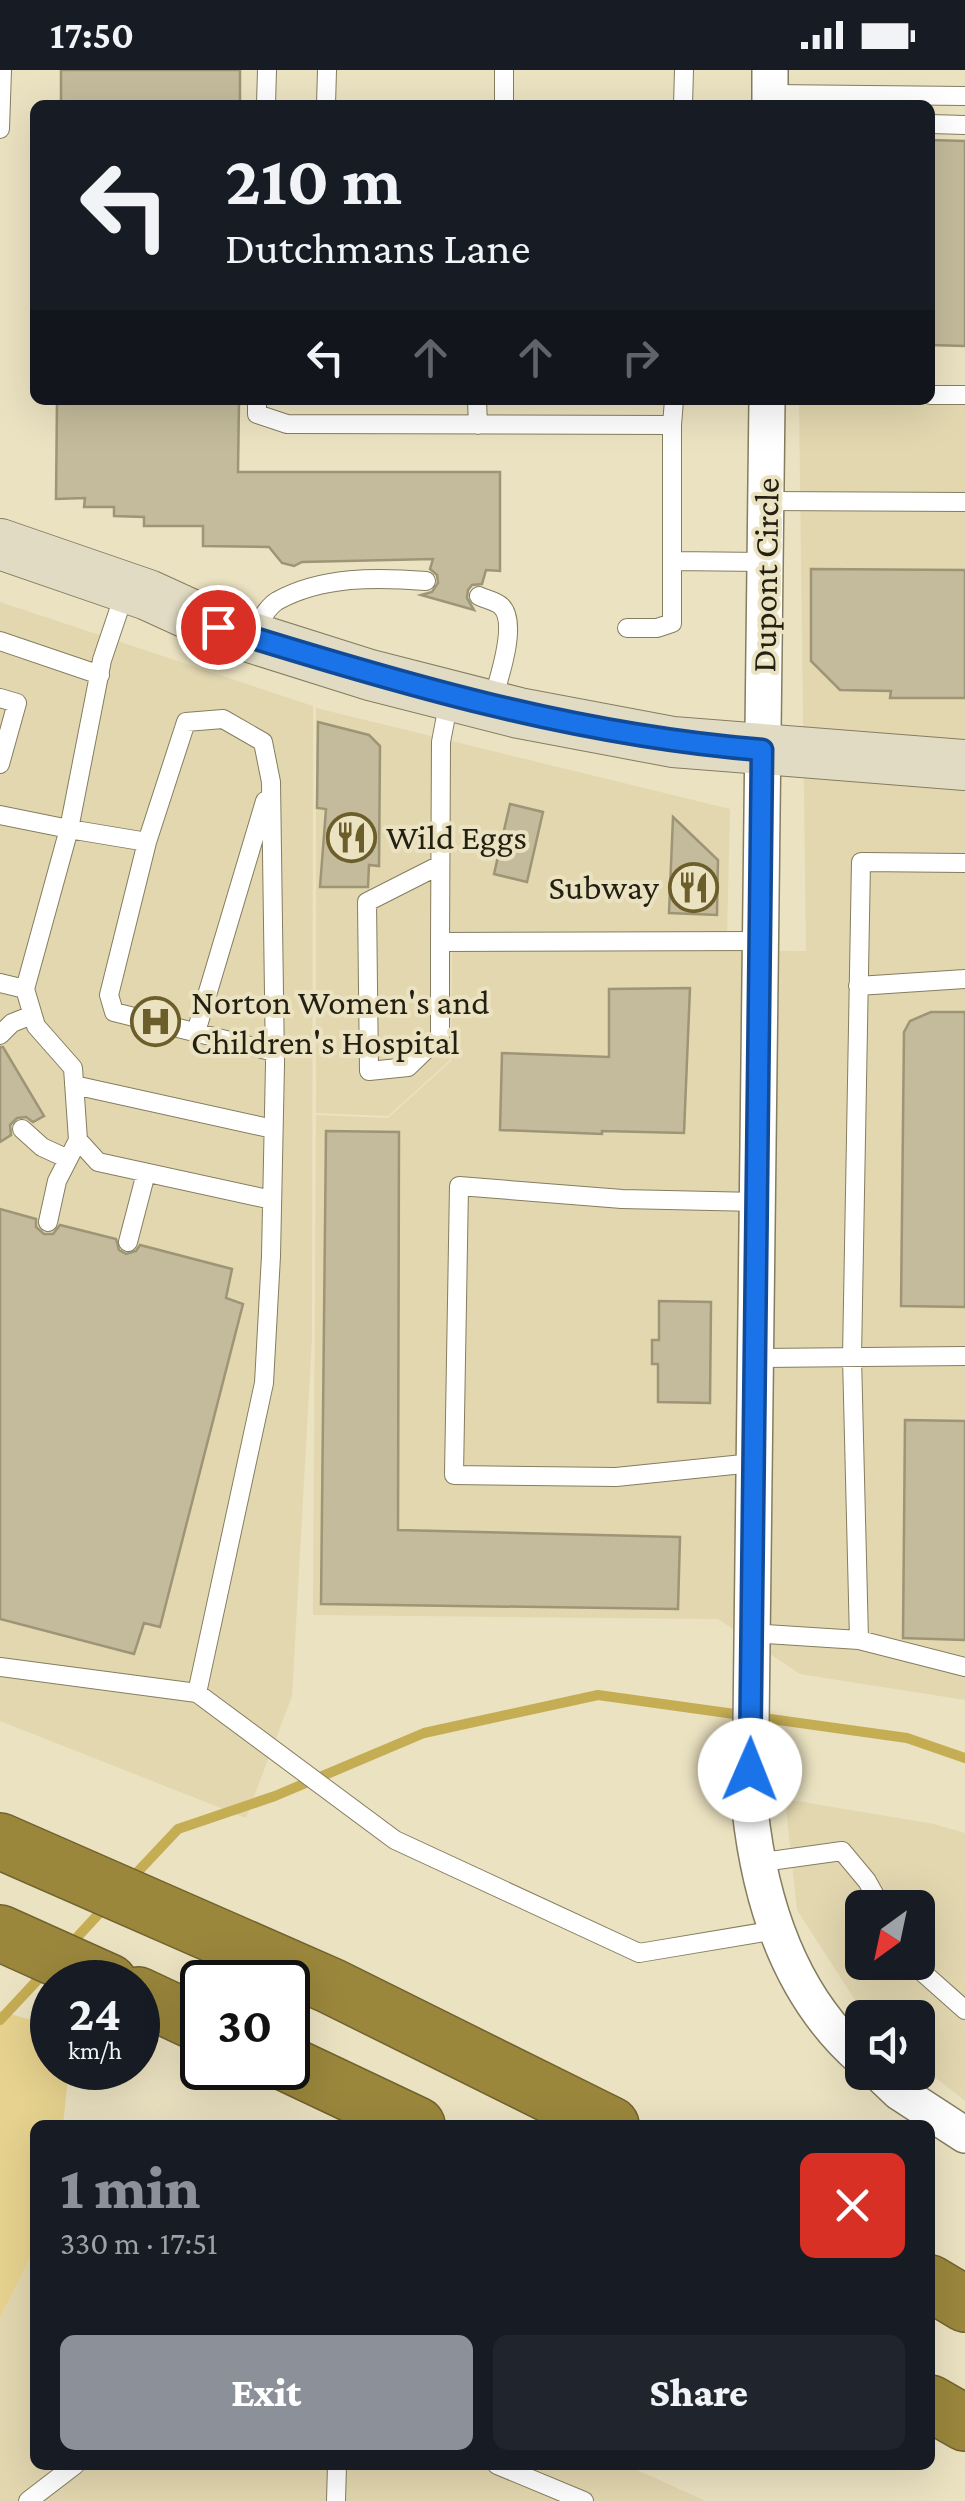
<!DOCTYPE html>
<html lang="en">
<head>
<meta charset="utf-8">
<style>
	:root { --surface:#171b24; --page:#20242c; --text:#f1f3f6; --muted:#9ea1a6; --accent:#8c9099 }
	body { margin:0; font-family:"Crimson Pro",serif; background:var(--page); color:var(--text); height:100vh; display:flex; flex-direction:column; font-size:38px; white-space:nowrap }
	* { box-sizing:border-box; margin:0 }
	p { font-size:32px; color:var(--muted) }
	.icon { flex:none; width:55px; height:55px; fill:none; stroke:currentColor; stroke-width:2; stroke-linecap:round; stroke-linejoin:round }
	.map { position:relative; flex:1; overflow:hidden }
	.details { position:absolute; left:30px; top:2050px; width:905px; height:350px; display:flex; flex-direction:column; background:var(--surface); border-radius:15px; box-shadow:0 10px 40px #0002 }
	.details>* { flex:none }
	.hud { position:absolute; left:30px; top:30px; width:905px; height:305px; border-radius:15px; box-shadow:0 10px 40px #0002; background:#171b24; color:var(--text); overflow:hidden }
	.needle { width:65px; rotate:213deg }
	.fabs { position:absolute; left:845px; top:1820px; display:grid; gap:20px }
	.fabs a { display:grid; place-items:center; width:90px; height:90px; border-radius:15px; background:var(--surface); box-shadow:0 10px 40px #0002; font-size:50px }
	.speed { position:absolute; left:30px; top:1890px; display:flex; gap:20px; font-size:50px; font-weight:700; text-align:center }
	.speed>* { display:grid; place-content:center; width:130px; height:130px; border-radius:50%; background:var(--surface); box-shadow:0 10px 40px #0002; line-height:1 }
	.speed small { font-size:25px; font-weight:400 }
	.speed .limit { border:5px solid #111; border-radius:15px; background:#fff; color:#111 }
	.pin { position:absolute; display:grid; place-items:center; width:85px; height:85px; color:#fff; margin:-42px; border:5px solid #fff; border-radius:50%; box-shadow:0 2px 10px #0007 }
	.me { position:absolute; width:110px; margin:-55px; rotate:1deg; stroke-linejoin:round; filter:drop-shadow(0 0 8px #0008) }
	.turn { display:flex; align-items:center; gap:35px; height:210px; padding:0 30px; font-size:45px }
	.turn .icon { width:130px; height:130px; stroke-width:2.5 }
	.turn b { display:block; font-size:70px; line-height:85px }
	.lanes { display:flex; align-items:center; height:95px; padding:0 30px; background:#0003; justify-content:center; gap:50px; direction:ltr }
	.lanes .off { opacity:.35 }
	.round { display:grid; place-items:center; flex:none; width:105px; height:105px; border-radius:15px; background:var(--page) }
	.overview { display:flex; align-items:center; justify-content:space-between; height:170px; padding:0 30px }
	h1 { font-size:60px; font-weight:800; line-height:75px; color:var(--accent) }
	.button { display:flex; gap:20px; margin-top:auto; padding:20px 30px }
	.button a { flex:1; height:115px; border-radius:15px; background:var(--accent); color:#fff; font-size:40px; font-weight:800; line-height:115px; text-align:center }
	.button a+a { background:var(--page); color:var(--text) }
	.status { display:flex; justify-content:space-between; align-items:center; height:70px; padding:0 50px; background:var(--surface); direction:ltr }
	.status svg { height:28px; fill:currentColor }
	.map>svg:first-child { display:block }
</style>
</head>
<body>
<div class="status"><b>17:50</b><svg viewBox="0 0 49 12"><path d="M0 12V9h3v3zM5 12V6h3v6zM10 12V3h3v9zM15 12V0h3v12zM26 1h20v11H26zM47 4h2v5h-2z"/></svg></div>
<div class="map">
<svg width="965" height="2431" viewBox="0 0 965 2431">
	<rect width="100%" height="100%" fill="#ebe2c1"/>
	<path fill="#e2d7af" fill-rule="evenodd" d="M930,316H965V1630L800,1604L718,1549L313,1545L316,1045L388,1048L451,991L452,879L806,881L799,330H930Z
		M0,532L313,636L312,1268L292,1626L246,1748L0,1651Z
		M316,638L730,739L727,867L451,869L450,990L388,1046L316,1043Z
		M785,1729L934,1754L965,1763V2031L918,1994V1948L866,1947L797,1840ZM862,1838H918V1892H862Z
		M35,2178V2395H626L706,2431H0V2248Z"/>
	<path fill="#e7d38f" d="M0,1941L52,1956V1998H69L63,2055H35V2178L0,2248Z"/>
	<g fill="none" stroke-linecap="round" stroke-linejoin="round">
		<path stroke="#c5ad53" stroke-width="10" d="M130,1810L178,1759L275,1726L424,1663L598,1625L907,1668L965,1688
			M69,1876L105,1837
			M0,1950L44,1903"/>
	</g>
	<path fill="#c4bb9c" stroke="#9d9576" stroke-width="2.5" d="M61,0H240V35H61Z
		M930,70L965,71V276L930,275Z
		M57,330H239L238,402H500V501L486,500L482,514L472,515L468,520L467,528L474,540L421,525L432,522L438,513L437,505L430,499L433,489L302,492L294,496L282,493L269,477L203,476V456H144V447L114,446V437H84L85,428L56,429Z
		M811,499L965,500V628H890L891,621L840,620L811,591Z
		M318,652L369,665L380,676L379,796L369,795L368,817H320L326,739L317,738Z
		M510,734L543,742L527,812L494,804Z
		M673,747L718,790L717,845L669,843Z
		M690,918L684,1063L602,1061V1064L500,1060L502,983L609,987V919Z
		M931,942H965V1237L901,1236L904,962L910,951Z
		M0,977H3L44,1046L33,1052L26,1047L17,1048L10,1055L11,1065L0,1072Z
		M326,1061L399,1062L398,1460L680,1467L678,1539L321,1534Z
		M0,1139L36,1149V1157L44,1164H53L60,1155L116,1169L119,1180L126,1184L136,1181L140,1175L232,1199L226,1228L243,1234L160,1557L144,1553L134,1584L0,1549Z
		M659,1231L711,1232L710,1333L658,1332V1294H652V1270H659Z
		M905,1350L965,1351V1570L903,1568Z"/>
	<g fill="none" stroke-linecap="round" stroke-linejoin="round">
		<defs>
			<path id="lane" d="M770,24L965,26
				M266,35L267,0
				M326,35L327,0
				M504,35V0
				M683,35L684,0
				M930,54L965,55
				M0,59L2,0
				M930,325H965
				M257,330V344L287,354L672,355V553L657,558H627
				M477,330L478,355
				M672,355L674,330
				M765,431L965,432
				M673,491L765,492
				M126,519L102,590L69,759L147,772L186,652L223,649L263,672L271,712L275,994L271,1186L264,1313L197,1623
				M479,526C485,529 496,531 501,536C519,553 498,611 492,632
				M252,562C259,553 267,537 277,531C322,506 377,507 426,511
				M0,571L100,605
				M0,628L17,633L0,694
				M449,630L441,672L440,872L762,871
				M0,745L69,759L25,919
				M147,772L109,925L114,942L274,982
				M440,872V966L408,997L369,1001L367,832L440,795
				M0,913L25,919L36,956L73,998L78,1070L98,1092L272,1130
				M858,916L965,909
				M196,962L265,731
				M0,965L12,953L32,945
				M74,1015L273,1059
				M22,1059L42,1077L68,1089
				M48,1152L57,1111L78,1070
				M128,1172L146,1103
				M755,1288L965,1286
				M753,1393L616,1407L454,1405L459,1116L622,1129L757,1132
				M751,1563L859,1570L852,1287L861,792L965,793
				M859,1570L965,1597
				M0,1597L197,1623L395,1770L639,1883L776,1860
				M756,1793L842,1781L867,1811L882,1838
				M911,1892L965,1940
				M497,2395L584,2431
				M28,2431L75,2395
				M336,2431L337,2395"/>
			<path id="street" d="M770,0V35
				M767,330L750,1739C760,1832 790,1926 862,1989
				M878,2002L899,2022L965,2065"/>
			<path id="secondary" d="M0,474L148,525L218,557L370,605L519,643L673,672L965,695"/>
			<path id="highway" d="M0,1771L331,1916L611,2055
				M0,1863L109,1912
				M138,1925L202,1955
				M288,1994L417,2055
				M930,2213L965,2234
				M930,2333L965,2353"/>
		</defs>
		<use href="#lane" stroke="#857d5f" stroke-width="20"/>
		<use href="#street" stroke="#857d5f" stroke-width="38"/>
		<use href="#secondary" stroke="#857d5f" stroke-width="52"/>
		<use href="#highway" stroke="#71632e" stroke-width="58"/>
		<use href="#lane" stroke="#fff" stroke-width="18"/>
		<use href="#street" stroke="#fff" stroke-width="35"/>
		<use href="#secondary" stroke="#e1dbc4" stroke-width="50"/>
		<use href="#highway" stroke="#9b873c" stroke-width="55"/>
	</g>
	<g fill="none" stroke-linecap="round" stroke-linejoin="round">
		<defs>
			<path id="route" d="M218,557C398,613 574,665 762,680L750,1700"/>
		</defs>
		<use href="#route" stroke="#114b97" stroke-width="25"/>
		<use href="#route" stroke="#1a73e8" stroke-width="18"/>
	</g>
	<defs>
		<symbol id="restaurant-ring" viewBox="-11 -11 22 22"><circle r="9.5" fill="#ebe2c1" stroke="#6c5e2b" stroke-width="1.5"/><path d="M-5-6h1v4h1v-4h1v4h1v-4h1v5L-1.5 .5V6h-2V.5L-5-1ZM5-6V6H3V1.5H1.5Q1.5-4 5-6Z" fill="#6c5e2b"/></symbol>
		<symbol id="hospital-ring" viewBox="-11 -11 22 22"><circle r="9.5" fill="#ebe2c1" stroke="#6c5e2b" stroke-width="1.5"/><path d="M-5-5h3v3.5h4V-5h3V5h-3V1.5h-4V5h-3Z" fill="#6c5e2b"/></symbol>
	</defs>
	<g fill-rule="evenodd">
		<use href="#restaurant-ring" x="324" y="740" width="55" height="55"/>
		<use href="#restaurant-ring" x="666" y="790" width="55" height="55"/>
		<use href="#hospital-ring" x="128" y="924" width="55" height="55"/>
	</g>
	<g text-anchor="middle" stroke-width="8" stroke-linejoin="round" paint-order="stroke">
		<g font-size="35" fill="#221f13" stroke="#ebe2c1">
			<text transform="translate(765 505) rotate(-89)" y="12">Dupont Circle</text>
		</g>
		<g font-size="35" fill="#221f13" stroke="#ebe2c1" text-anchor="start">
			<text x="386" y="779">Wild Eggs</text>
			<text x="659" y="829" text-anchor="end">Subway</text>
			<text x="191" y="944">Norton Women's and<tspan x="191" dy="40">Children's Hospital</tspan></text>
		</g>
	</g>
</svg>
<div class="fabs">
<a><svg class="needle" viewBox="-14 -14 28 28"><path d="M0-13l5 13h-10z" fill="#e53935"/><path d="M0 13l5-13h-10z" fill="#9ea1a6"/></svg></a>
<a><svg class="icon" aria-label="sound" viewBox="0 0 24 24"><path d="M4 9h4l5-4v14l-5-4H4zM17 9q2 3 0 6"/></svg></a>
</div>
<div class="speed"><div>24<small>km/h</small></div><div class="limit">30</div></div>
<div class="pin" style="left:218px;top:557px;background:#d93025"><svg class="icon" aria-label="arrive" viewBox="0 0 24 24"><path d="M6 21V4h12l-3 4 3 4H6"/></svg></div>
<svg class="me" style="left:750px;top:1700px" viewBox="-20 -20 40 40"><circle r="19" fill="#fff"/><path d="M0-13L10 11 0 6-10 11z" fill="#1a73e8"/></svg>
<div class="hud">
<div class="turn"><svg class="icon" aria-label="left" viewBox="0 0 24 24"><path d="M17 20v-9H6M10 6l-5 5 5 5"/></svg><div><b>210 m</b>Dutchmans Lane</div></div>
<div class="lanes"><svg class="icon" aria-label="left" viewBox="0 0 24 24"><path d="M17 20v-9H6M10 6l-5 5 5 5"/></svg><svg class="icon off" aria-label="ahead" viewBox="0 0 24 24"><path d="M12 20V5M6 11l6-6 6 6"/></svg><svg class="icon off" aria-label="ahead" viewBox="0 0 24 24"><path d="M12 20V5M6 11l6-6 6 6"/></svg><svg class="icon off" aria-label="right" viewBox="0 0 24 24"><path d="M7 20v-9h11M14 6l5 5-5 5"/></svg></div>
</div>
<section class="details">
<div class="overview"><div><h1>1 min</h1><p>330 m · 17:51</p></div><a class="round" style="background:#d93025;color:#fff"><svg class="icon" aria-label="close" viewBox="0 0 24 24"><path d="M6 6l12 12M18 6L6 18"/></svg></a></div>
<div class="button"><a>Exit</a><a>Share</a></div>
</section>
</div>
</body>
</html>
